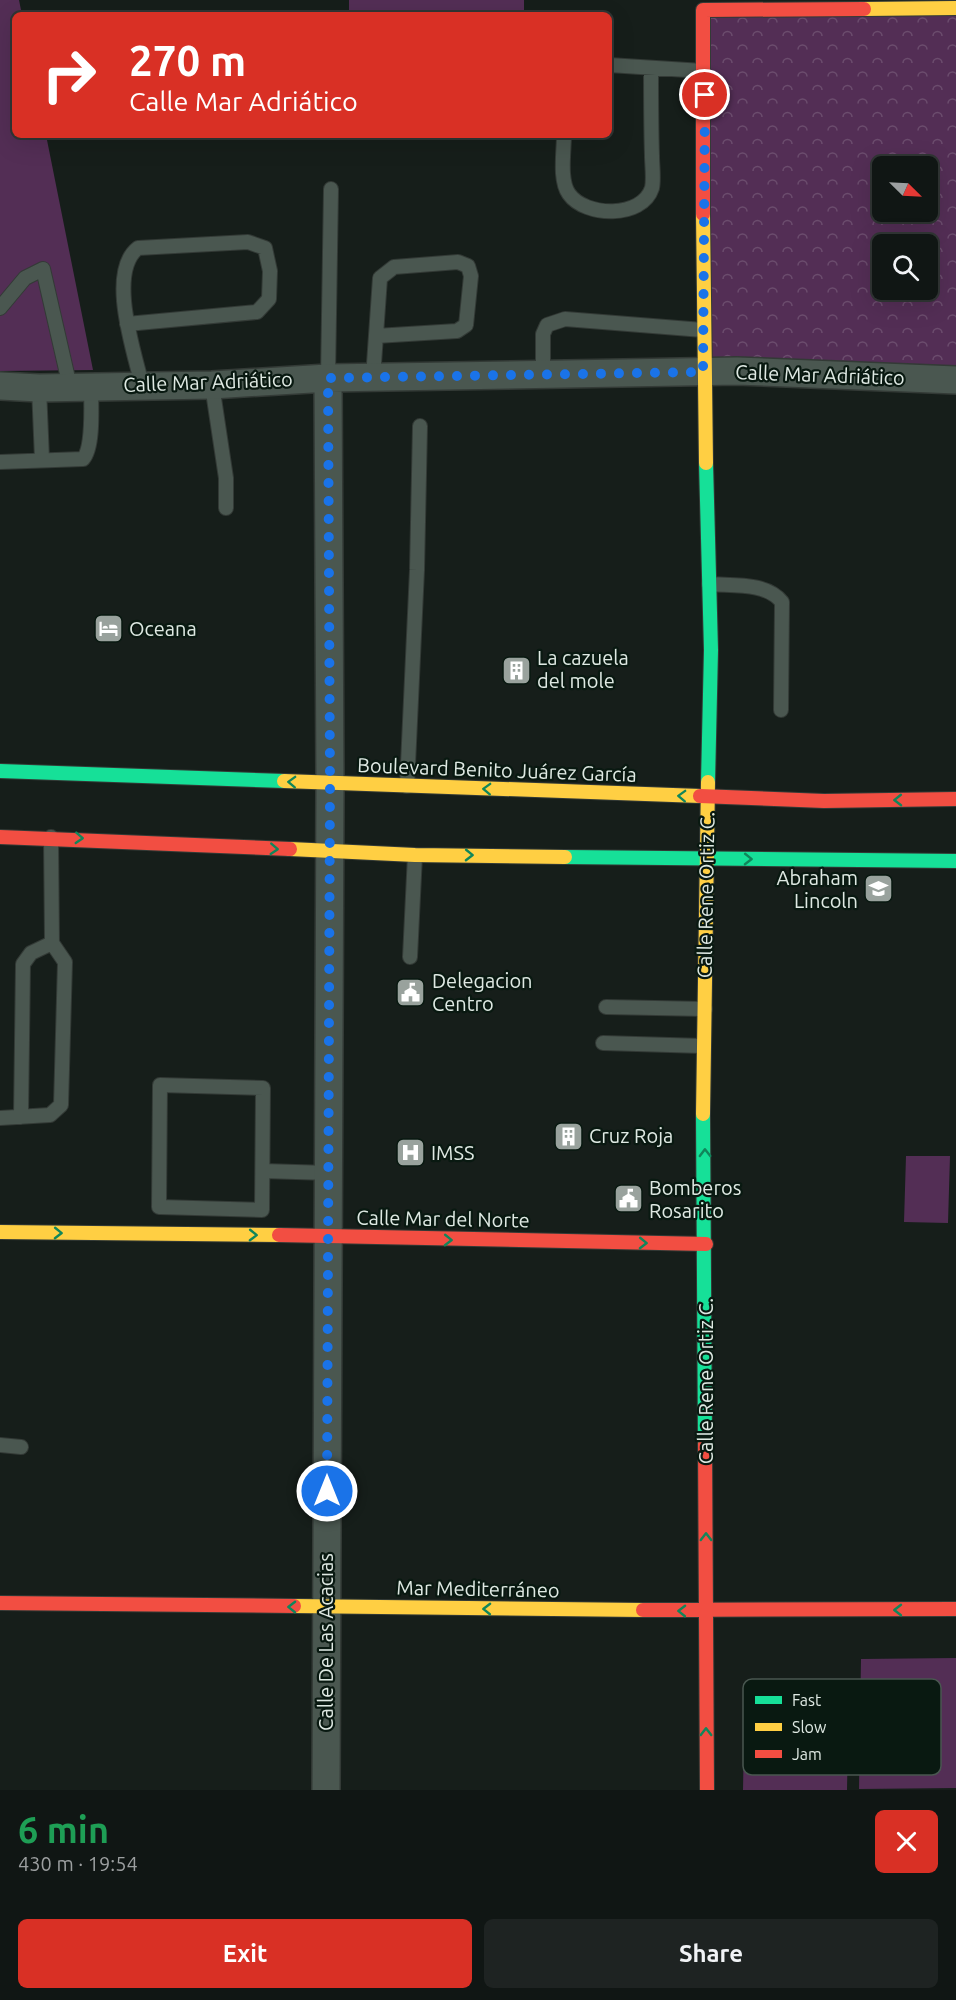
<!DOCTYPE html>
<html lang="en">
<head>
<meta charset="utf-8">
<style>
	:root { --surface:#101614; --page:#1e2322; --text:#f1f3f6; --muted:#9c9fa0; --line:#303534; --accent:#d93025 }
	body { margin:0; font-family:Ubuntu,sans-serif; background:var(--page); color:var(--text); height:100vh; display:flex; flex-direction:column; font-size:22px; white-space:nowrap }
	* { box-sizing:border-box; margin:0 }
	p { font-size:20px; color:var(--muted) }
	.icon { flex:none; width:33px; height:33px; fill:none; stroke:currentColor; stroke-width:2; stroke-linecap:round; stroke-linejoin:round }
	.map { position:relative; height:1790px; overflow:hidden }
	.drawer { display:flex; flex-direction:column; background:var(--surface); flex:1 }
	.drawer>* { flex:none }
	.guide { position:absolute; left:12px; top:12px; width:600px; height:126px; border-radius:9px; box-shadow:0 6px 24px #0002,0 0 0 2px var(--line); background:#d93025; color:#fff; overflow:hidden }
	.needle { width:39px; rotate:114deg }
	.controls { position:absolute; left:872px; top:156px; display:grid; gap:12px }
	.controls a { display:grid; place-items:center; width:66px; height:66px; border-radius:9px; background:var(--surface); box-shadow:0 6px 24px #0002,0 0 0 2px var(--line); font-size:30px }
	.pin { position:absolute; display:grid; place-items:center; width:51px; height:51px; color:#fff; margin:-26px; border:3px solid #fff; border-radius:50%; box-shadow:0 2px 6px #0007 }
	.me { position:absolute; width:66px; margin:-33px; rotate:0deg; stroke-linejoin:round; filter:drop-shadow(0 0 4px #0008) }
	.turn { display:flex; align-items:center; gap:21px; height:126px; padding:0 18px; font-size:27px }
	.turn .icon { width:78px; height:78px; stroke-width:2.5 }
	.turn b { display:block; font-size:42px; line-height:51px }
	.round { display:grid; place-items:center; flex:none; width:63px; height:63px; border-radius:9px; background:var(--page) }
	.head { display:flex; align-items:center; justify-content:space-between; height:102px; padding:0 18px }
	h1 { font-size:36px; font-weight:700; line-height:45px; color:#1e9e55 }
	.cta { display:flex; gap:12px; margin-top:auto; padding:12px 18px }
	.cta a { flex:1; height:69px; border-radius:9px; background:var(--accent); color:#fff; font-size:24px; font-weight:700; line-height:69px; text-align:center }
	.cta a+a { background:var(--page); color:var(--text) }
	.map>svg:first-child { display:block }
</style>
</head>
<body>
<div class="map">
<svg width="956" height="1790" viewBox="0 0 956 1790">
	<defs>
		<pattern id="park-crowns" width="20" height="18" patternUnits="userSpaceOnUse" patternTransform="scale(1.5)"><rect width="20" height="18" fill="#532e55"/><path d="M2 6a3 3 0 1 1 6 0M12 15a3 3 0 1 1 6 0" fill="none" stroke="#6b4c6d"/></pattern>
	</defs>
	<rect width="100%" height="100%" fill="#161e1a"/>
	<path fill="#532e55" d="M0,0H19L22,15H15V135H46L93,370L0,371Z
		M349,0H524V15H349Z
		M906,1156H950L948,1223L904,1222Z
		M956,1658V1788L859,1789L861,1659Z
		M744,1736L848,1738L847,1790H743Z"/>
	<path fill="url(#park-crowns)" fill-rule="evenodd" d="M956,8V380L703,372V10ZM882,166H927V212H882ZM882,244H927V290H882Z"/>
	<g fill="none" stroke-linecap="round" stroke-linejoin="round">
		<defs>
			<path id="lane" d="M609,65L703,71
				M564,135C564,152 559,180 569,194C585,217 642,219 652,188C654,179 652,165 652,156C651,126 651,97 651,68
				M0,308L25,278L43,269L70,387
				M127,324L257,312L269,299L270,271L265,248L248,242L138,248C107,272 134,351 142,385
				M543,375V334L547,325L565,319L703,330
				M328,378L331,189
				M373,378L380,278L394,267L458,262L468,266L471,276L466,325L457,331L376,336
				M212,385L226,478V508
				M39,388L42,459
				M0,462L83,459C94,447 91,404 91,386
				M709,584C733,586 766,582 782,602L781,710
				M407,786L417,570L420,426
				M410,957L415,855
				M606,1007L705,1009
				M603,1043L703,1046
				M160,1085L263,1088L262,1210L159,1207Z
				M21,1117L23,964L31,953L52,943
				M0,1118L50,1115L61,1105L65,962L52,943L51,837
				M263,1171L329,1173
				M0,1445L21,1447"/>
			<path id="street" d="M0,386L39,388L212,385L328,378L737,371L956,380
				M326,1790L330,784L328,378"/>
			<path id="fast" d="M706,463L711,650L708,782
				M0,771L284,781
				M565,857L956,861
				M703,1114L705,1444"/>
			<path id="slow" d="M864,9L956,8
				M703,214L706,463
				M284,781L700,796
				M290,849L415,855L565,857
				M703,1114L708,782
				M0,1232L279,1235
				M294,1606L643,1610"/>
			<path id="jam" d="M703,214V10L864,9
				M700,796L824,801L956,799
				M0,837L290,849
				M279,1235L706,1244
				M705,1444L707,1790
				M0,1603L294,1606
				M643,1610L956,1609"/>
		</defs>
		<use href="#lane" stroke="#333a36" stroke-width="16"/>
		<use href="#street" stroke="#333a36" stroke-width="30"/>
		<use href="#fast" stroke="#333a36" stroke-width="16"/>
		<use href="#slow" stroke="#333a36" stroke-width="16"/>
		<use href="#jam" stroke="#333a36" stroke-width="16"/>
		<use href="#lane" stroke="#4a5750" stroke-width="14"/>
		<use href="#street" stroke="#4a5750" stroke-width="27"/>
		<use href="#fast" stroke="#16e098" stroke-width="14"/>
		<use href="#slow" stroke="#ffcf43" stroke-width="14"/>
		<use href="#jam" stroke="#f24e42" stroke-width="14"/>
	</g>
	<defs><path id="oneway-chevron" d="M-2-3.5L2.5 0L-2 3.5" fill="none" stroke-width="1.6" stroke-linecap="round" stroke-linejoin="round" transform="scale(1.5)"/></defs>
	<g stroke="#10865b">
		<use href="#oneway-chevron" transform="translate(292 782) rotate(-178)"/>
		<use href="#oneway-chevron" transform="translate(487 789) rotate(-178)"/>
		<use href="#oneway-chevron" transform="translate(682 796) rotate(-178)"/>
		<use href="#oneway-chevron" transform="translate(898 800) rotate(179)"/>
		<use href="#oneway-chevron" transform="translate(79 838) rotate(3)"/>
		<use href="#oneway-chevron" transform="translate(274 849) rotate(3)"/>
		<use href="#oneway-chevron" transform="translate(469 855) rotate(1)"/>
		<use href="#oneway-chevron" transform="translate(748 859) rotate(1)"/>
		<use href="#oneway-chevron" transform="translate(705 1153) rotate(-91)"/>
		<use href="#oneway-chevron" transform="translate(58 1233) rotate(1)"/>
		<use href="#oneway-chevron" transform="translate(253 1235) rotate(1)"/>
		<use href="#oneway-chevron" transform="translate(448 1240) rotate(1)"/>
		<use href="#oneway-chevron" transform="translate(643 1243) rotate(1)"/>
		<use href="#oneway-chevron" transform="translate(706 1537) rotate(-90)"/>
		<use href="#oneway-chevron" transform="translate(292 1607) rotate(-179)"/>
		<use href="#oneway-chevron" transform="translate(487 1609) rotate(-179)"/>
		<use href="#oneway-chevron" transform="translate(898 1610) rotate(180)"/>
		<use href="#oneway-chevron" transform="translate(682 1611) rotate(-179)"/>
		<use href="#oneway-chevron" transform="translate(706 1732) rotate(-90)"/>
	</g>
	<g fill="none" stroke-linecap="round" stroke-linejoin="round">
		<path stroke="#1a73e8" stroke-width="10" stroke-dasharray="0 18" d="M327,1491L330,783L328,378L703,372L705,95"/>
	</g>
	<defs>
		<symbol id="hotel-square" viewBox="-11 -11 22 22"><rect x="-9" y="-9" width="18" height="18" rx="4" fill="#99a29d" stroke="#091911"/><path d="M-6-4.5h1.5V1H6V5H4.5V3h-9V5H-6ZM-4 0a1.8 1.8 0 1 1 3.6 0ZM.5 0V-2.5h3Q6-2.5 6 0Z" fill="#fff"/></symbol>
		<symbol id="building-square" viewBox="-11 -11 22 22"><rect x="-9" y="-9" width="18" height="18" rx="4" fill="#99a29d" stroke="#091911"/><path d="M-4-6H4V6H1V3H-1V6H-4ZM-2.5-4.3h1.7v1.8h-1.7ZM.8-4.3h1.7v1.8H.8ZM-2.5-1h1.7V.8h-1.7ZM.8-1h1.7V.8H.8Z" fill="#fff"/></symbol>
		<symbol id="school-square" viewBox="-11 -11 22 22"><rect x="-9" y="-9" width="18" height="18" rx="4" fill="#99a29d" stroke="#091911"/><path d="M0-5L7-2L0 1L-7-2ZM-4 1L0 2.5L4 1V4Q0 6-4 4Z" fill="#fff"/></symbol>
		<symbol id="civic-square" viewBox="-11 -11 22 22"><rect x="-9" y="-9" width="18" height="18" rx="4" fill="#99a29d" stroke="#091911"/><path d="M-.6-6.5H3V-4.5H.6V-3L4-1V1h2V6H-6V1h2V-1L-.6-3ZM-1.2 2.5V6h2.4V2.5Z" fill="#fff"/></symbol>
		<symbol id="hospital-square" viewBox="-11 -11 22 22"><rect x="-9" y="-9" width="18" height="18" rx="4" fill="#99a29d" stroke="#091911"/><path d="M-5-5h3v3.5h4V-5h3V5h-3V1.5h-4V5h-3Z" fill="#fff"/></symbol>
	</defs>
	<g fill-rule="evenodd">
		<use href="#hotel-square" x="92" y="612" width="33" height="33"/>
		<use href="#building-square" x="500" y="654" width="33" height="33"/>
		<use href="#school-square" x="862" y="872" width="33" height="33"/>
		<use href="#civic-square" x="394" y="976" width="33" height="33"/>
		<use href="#building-square" x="552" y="1120" width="33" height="33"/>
		<use href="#hospital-square" x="394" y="1136" width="33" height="33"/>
		<use href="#civic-square" x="612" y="1182" width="33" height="33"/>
	</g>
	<g text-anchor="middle" stroke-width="4.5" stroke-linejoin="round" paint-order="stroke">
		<g font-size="20" fill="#dfe9e3" stroke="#091911">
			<text transform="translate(820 375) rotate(2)" y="7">Calle Mar Adriático</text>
			<text transform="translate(208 382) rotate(-2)" y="7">Calle Mar Adriático</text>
			<text transform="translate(497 770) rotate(2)" y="7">Boulevard Benito Juárez García</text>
			<text transform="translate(706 895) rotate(-89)" y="7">Calle Rene Ortiz C.</text>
			<text transform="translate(443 1219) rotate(1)" y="7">Calle Mar del Norte</text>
			<text transform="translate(706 1381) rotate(-90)" y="7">Calle Rene Ortiz C.</text>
			<text transform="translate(478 1589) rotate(1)" y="7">Mar Mediterráneo</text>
			<text transform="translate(326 1642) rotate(-90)" y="7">Calle De Las Acacias</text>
		</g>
		<g font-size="20" fill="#dfe9e3" stroke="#091911" text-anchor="start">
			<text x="129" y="636">Oceana</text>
			<text x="537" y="665">La cazuela<tspan x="537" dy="23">del mole</tspan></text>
			<text x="858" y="885" text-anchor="end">Abraham<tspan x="858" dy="23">Lincoln</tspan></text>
			<text x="432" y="988">Delegacion<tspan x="432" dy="23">Centro</tspan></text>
			<text x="589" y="1143">Cruz Roja</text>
			<text x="431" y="1160">IMSS</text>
			<text x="649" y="1195">Bomberos<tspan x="649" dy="23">Rosarito</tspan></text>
		</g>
	</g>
	<rect x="743" y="1679" width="198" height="96" rx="9" fill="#091911" stroke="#495750" stroke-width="1.5"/>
	<rect x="755" y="1696" width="27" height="8" fill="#16e098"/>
	<rect x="755" y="1723" width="27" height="8" fill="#ffcf43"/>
	<rect x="755" y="1750" width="27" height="8" fill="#f24e42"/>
	<g font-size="16" fill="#dfe9e3">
		<text x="792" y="1706">Fast</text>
		<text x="792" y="1733">Slow</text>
		<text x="792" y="1760">Jam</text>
	</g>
</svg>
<div class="controls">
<a><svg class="needle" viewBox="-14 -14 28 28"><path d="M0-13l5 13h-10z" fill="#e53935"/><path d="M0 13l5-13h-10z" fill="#9c9fa0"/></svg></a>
<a><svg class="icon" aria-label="search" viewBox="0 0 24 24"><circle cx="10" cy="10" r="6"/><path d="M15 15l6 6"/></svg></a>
</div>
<div class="pin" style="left:705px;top:95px;background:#d93025"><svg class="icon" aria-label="arrive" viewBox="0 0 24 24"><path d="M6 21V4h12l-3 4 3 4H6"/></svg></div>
<svg class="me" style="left:327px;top:1491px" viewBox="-20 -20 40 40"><circle r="17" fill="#1a73e8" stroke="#fff" stroke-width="3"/><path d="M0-11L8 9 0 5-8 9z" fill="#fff"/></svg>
<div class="guide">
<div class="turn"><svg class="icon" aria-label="right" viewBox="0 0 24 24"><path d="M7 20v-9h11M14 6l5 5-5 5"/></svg><div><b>270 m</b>Calle Mar Adriático</div></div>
</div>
</div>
<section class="drawer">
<div class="head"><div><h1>6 min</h1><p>430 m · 19:54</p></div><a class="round" style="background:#d93025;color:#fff"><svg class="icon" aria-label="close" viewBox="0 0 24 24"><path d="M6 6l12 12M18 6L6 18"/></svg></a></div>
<div class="cta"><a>Exit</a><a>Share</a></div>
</section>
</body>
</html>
